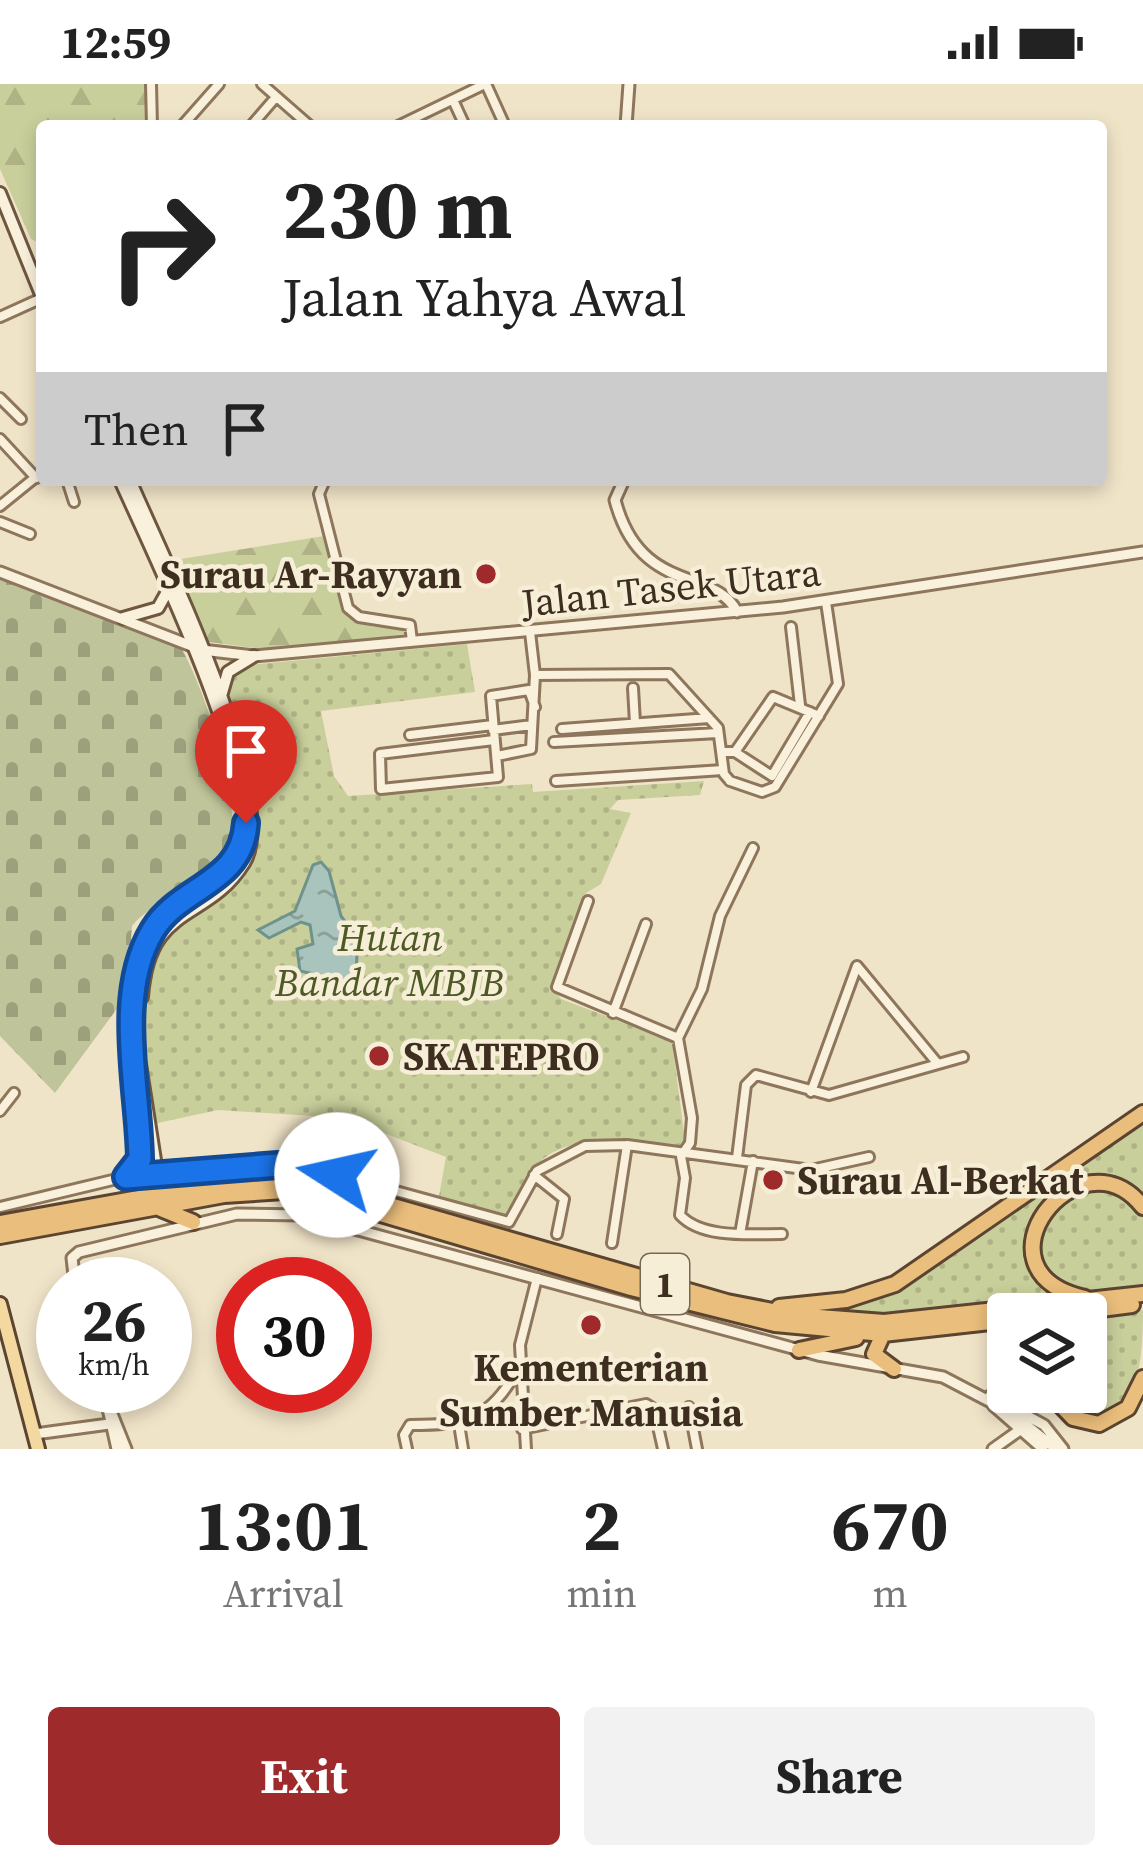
<!DOCTYPE html>
<html lang="en">
<head>
<meta charset="utf-8">
<style>
	:root { --surface:#fff; --page:#f2f2f2; --text:#222; --muted:#767676; --accent:#9e2a2b }
	body { margin:0; font-family:"Source Serif 4",serif; background:var(--page); color:var(--text); height:100vh; display:flex; flex-direction:column; font-size:45px; white-space:nowrap }
	* { box-sizing:border-box; margin:0 }
	p { font-size:39px; color:var(--muted) }
	.icon { flex:none; width:66px; height:66px; fill:none; stroke:currentColor; stroke-width:2; stroke-linecap:round; stroke-linejoin:round }
	.map { position:relative; height:1365px; overflow:hidden }
	.panel { display:flex; flex-direction:column; background:var(--surface); flex:1 }
	.panel>* { flex:none }
	.hud { position:absolute; left:36px; top:36px; width:1071px; height:366px; border-radius:12px; box-shadow:0 6px 18px #0003; background:#fff; color:var(--text); overflow:hidden }
	.fabs { position:absolute; left:987px; top:1209px; display:grid; gap:24px }
	.fabs a { display:grid; place-items:center; width:120px; height:120px; border-radius:12px; background:var(--surface); box-shadow:0 6px 18px #0003; font-size:60px }
	.speed { position:absolute; left:36px; top:1173px; display:flex; gap:24px; font-size:60px; font-weight:700; text-align:center }
	.speed>* { display:grid; place-content:center; width:156px; height:156px; border-radius:50%; background:var(--surface); box-shadow:0 6px 18px #0003; line-height:1 }
	.speed small { font-size:30px; font-weight:400 }
	.speed .limit { border:18px solid #d22; background:#fff; color:#111 }
	.pin { position:absolute; display:grid; place-items:center; width:102px; height:102px; color:#fff; margin:-123px -51px; border-radius:50% 50% 50% 0; rotate:-45deg; box-shadow:0 0 12px #0007 }
	.pin .icon { rotate:45deg }
	.me { position:absolute; width:132px; margin:-66px; rotate:280deg; stroke-linejoin:round; filter:drop-shadow(0 0 9px #0008) }
	.turn { display:flex; align-items:center; gap:42px; height:252px; padding:0 48px; font-size:54px }
	.turn .icon { width:156px; height:156px; stroke-width:2.5 }
	.turn b { display:block; font-size:84px; line-height:102px }
	.then { display:flex; align-items:center; height:114px; padding:0 48px; background:#0003; gap:24px; font-size:45px }
	.eta { display:flex; justify-content:space-evenly; align-items:center; height:204px; text-align:center }
	.eta b { font-size:72px; font-weight:700; line-height:84px }
	.action { display:flex; gap:24px; margin-top:auto; padding:24px 48px }
	.action a { flex:1; height:138px; border-radius:12px; background:var(--accent); color:#fff; font-size:48px; font-weight:700; line-height:138px; text-align:center }
	.action a+a { background:var(--page); color:var(--text) }
	.status { display:flex; justify-content:space-between; align-items:center; height:84px; padding:0 60px; background:var(--surface); direction:ltr }
	.status svg { height:33px; fill:currentColor }
	.map>svg:first-child { display:block }
</style>
</head>
<body>
<div class="status"><b>12:59</b><svg viewBox="0 0 49 12"><path d="M0 12V9h3v3zM5 12V6h3v6zM10 12V3h3v9zM15 12V0h3v12zM26 1h20v11H26zM47 4h2v5h-2z"/></svg></div>
<div class="map">
<svg width="1143" height="1365" viewBox="0 0 1143 1365">
	<defs>
		<pattern id="grass-dots" width="8" height="8" patternUnits="userSpaceOnUse" patternTransform="scale(3)"><rect width="8" height="8" fill="#c9cf9b"/><path d="M2 2h.1M6 6h.1" fill="none" stroke="#aeb285" stroke-width="1.8" stroke-linecap="round"/></pattern>
		<pattern id="forest-firs" width="22" height="20" patternUnits="userSpaceOnUse" patternTransform="scale(3)"><rect width="22" height="20" fill="#c9cf9b"/><path d="M5 1l3.5 6h-7zM16 11l3.5 6h-7z" fill="#aeb285"/></pattern>
		<pattern id="cemetery-stones" width="16" height="16" patternUnits="userSpaceOnUse" patternTransform="scale(3)"><rect width="16" height="16" fill="#bfc49a"/><path d="M2 7V4a2 2 0 0 1 4 0v3zM10 15v-3a2 2 0 0 1 4 0v3z" fill="#9ca07d"/></pattern>
		<pattern id="water-ripples" width="26" height="14" patternUnits="userSpaceOnUse" patternTransform="scale(3)"><rect width="26" height="14" fill="#a9c4bc"/><path d="M2 4q2-2 4 0t4 0M15 11q2-2 4 0t4 0" fill="none" stroke="#8ba098"/></pattern>
	</defs>
	<rect width="100%" height="100%" fill="#f0e4c8"/>
	<path fill="url(#grass-dots)" d="M467,560L475,608L321,627L334,692L348,712L532,700L533,708L704,697L700,711L618,716L610,725L631,729L601,800L586,809L554,905L561,915L672,957L685,1056L680,1065C636,1059 567,1044 534,1084C522,1098 515,1119 506,1134L439,1112L446,1073L345,1034L218,1026L153,1040C153,993 134,919 151,874C173,816 247,805 259,740L224,599L239,582Z
		M1143,1034V1115L1119,1098L1048,1117L1030,1144V1173L1072,1216L867,1237L779,1227L870,1210L933,1183Z
		M1103,1101L1143,1126V1201C1082,1210 1034,1217 1039,1138L1064,1113Z
		M1143,1226C1143,1269 1141,1349 1077,1333L1049,1308H1086V1236Z"/>
	<path fill="url(#forest-firs)" d="M0,0H150V42H42L39,159L31,155L0,85Z
		M324,452L342,516L354,537L375,543L403,541L404,550L277,567L201,557L168,477Z"/>
	<path fill="url(#cemetery-stones)" d="M0,495L181,564C204,602 252,741 224,778C201,808 155,813 132,842L127,911L55,1009L0,952Z"/>
	<path fill="url(#water-ripples)" stroke="#6f938a" stroke-width="3" d="M321,778L329,787L341,832L365,865L357,871L356,889L347,897L300,887L297,865L313,860L310,841L301,838L269,854L258,846L295,827L313,781Z"/>
	<g fill="none" stroke-linecap="round" stroke-linejoin="round">
		<defs>
			<path id="minor" d="M151,0L152,42
				M262,0L310,42
				M486,0L505,42
				M453,16L465,42
				M182,42L219,0
				M251,42L276,13
				M398,42L485,0
				M0,233L42,214
				M0,314L21,335
				M0,355L36,394
				M67,396L74,418
				M325,396L319,410L348,524L359,533L410,541L412,557
				M0,422L42,388
				M0,438L30,450
				M791,543L800,621
				M535,591L669,590L718,644L724,690L730,697
				M633,604L635,639
				M562,645L709,634
				M493,646L532,641
				M410,651L493,641
				M494,656L380,670L381,705L498,693L491,612L529,606L535,623
				M554,658L718,649
				M722,668H735L773,613L819,632
				M735,668L772,692L810,628
				M497,672L531,665L535,591L530,548
				M556,697L723,686
				M730,697L762,708L775,703L838,600L826,518
				M753,764L720,832L702,905L678,954L692,1034L690,1059L681,1072L685,1094L680,1131C702,1155 751,1150 782,1150
				M588,817L557,903L678,954
				M613,929L646,840
				M811,1008L857,882L938,980
				M0,1027L14,1009
				M737,1074L746,1001L756,991L829,1011L963,973
				M153,1086L308,1083L509,1138L537,1087L585,1062L627,1061L811,1086L869,1073
				M534,1091L564,1115L557,1150
				M0,1123L121,1094
				M740,1150L753,1077
				M612,1159L627,1061
				M689,1323L697,1365
				M459,1340L463,1365
				M522,1345L646,1320L654,1325L663,1365
				M407,1365L404,1351L410,1341C467,1341 488,1337 519,1284
				M526,1365L520,1261L537,1194"/>
			<path id="tertiary" d="M626,42L629,0
				M624,396L615,416C640,512 715,483 737,528
				M0,488L202,566L254,572L783,523L1143,468
				M75,1200L72,1174L79,1168L237,1130L303,1131L818,1271L943,1293L1010,1328L1056,1365
				M103,1302L117,1365
				M990,1312L1044,1341L1063,1365
				M993,1321L1043,1365
				M110,1325L126,1365
				M35,1350L109,1340
				M993,1365L1024,1343"/>
			<path id="secondary" d="M0,109L42,213
				M120,396C151,465 265,699 241,764C228,800 185,810 161,835C112,886 139,1011 140,1075L126,1093
				M130,396C160,467 284,715 244,779C207,839 149,818 142,913
				M123,534L158,524L167,508
				M221,612L228,588L254,572
				M140,980L157,1089"/>
			<path id="primary" d="M0,1220L38,1365"/>
			<path id="trunk" d="M122,1094L158,1093L167,1102L182,1103
				M161,1125L193,1138
				M0,1139L205,1102L272,1096L341,1107L727,1218L793,1231L884,1238L1143,1210
				M0,1152L224,1111L284,1107L340,1118L631,1204L775,1240L883,1250L1008,1236
				M1085,1214C965,1187 1080,1042 1143,1123
				M779,1223L846,1216L895,1200L1143,1029
				M1062,1230L1132,1221
				M883,1250L874,1270L894,1285
				M799,1266L856,1254
				M1048,1308L1073,1334L1099,1340L1128,1324L1143,1294"/>
		</defs>
		<use href="#minor" stroke="#8d765c" stroke-width="14"/>
		<use href="#tertiary" stroke="#8d765c" stroke-width="15"/>
		<use href="#secondary" stroke="#6f573f" stroke-width="16"/>
		<use href="#primary" stroke="#5b4430" stroke-width="18"/>
		<use href="#trunk" stroke="#5b4430" stroke-width="20"/>
		<use href="#minor" stroke="#faf1dc" stroke-width="8"/>
		<use href="#tertiary" stroke="#faf1dc" stroke-width="9"/>
		<use href="#secondary" stroke="#faf1dc" stroke-width="10"/>
		<use href="#primary" stroke="#f3d9a0" stroke-width="12"/>
		<use href="#trunk" stroke="#eabe7c" stroke-width="14"/>
	</g>
	<g fill="none" stroke-linecap="round" stroke-linejoin="round">
		<defs>
			<path id="route" d="M246,739C242,800 180,802 153,846C114,910 139,1005 140,1075L126,1093L278,1081L337,1091"/>
		</defs>
		<use href="#route" stroke="#114b97" stroke-width="30"/>
		<use href="#route" stroke="#1a73e8" stroke-width="21"/>
	</g>
	<g fill="#9e2a2b" stroke="#f7eed8" stroke-width="4.5">
		<circle cx="486" cy="490" r="12"/>
		<circle cx="379" cy="972" r="12"/>
		<circle cx="773" cy="1096" r="12"/>
		<circle cx="591" cy="1241" r="12"/>
	</g>
	<g text-anchor="middle" stroke-width="9" stroke-linejoin="round" paint-order="stroke">
		<rect fill="#f7eed8" stroke="#756857" stroke-width="3" x="641" y="1170" width="48" height="60" rx="9"/>
		<g font-size="36" font-weight="bold" fill="#3d2e20">
			<text x="665" y="1213">1</text>
		</g>
		<g font-size="39" font-weight="bold" fill="#3d2e20" stroke="#f7eed8" text-anchor="start">
			<text x="462" y="504" text-anchor="end">Surau Ar-Rayyan</text>
			<text x="403" y="986">SKATEPRO</text>
			<text x="797" y="1110">Surau Al-Berkat</text>
			<text x="591" y="1297" text-anchor="middle">Kementerian<tspan x="591" dy="45">Sumber Manusia</tspan></text>
		</g>
		<g font-size="39" fill="#3d2e20" stroke="#f7eed8">
			<text transform="translate(671 503) rotate(-6)" y="14">Jalan Tasek Utara</text>
		</g>
		<g font-size="39" font-style="italic" fill="#4d5a26" stroke="#f7eed8">
			<text x="390" y="867">Hutan<tspan x="390" dy="45">Bandar MBJB</tspan></text>
		</g>
	</g>
</svg>
<div class="fabs">
<a><svg class="icon" aria-label="layers" viewBox="0 0 24 24"><path d="M12 4l9 5-9 5-9-5zM3 14l9 5 9-5"/></svg></a>
</div>
<div class="speed"><div>26<small>km/h</small></div><div class="limit">30</div></div>
<div class="pin" style="left:246px;top:739px;background:#d93025"><svg class="icon" aria-label="arrive" viewBox="0 0 24 24"><path d="M6 21V4h12l-3 4 3 4H6"/></svg></div>
<svg class="me" style="left:337px;top:1091px" viewBox="-20 -20 40 40"><circle r="19" fill="#fff"/><path d="M0-13L10 11 0 6-10 11z" fill="#1a73e8"/></svg>
<div class="hud">
<div class="turn"><svg class="icon" aria-label="right" viewBox="0 0 24 24"><path d="M7 20v-9h11M14 6l5 5-5 5"/></svg><div><b>230 m</b>Jalan Yahya Awal</div></div>
<div class="then">Then<svg class="icon" aria-label="arrive" viewBox="0 0 24 24"><path d="M6 21V4h12l-3 4 3 4H6"/></svg></div>
</div>
</div>
<section class="panel">
<div class="eta">
<div><b>13:01</b><p>Arrival</p></div>
<div><b>2</b><p>min</p></div>
<div><b>670</b><p>m</p></div>
</div>
<div class="action"><a>Exit</a><a>Share</a></div>
</section>
</body>
</html>
